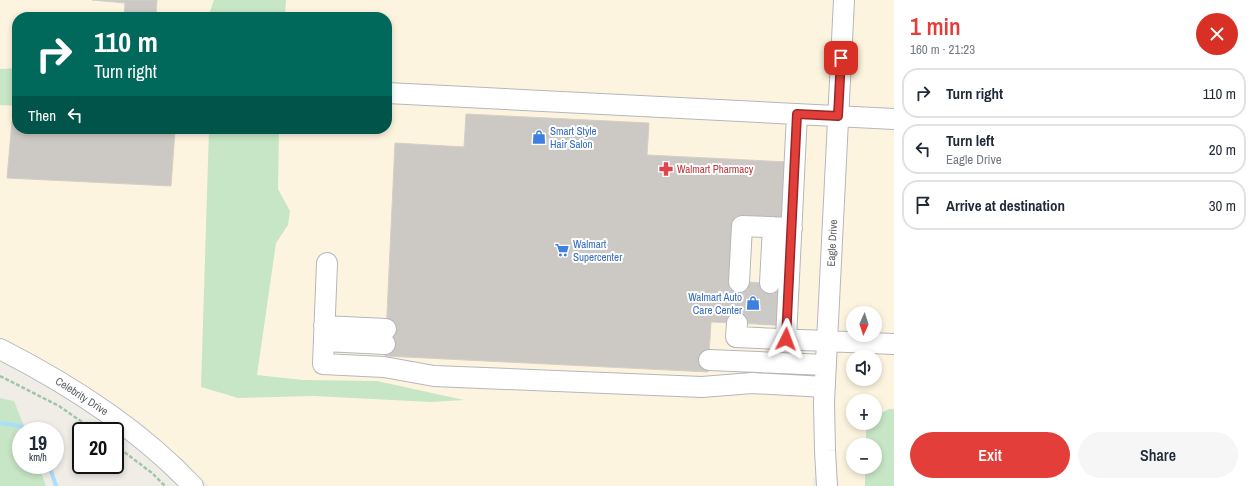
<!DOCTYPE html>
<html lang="en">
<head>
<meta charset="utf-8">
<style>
	:root { --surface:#fff; --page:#f6f6f7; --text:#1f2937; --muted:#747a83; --line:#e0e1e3; --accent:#e33e3a }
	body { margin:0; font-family:"Archivo Narrow",sans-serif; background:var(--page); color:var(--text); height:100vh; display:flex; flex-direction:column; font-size:15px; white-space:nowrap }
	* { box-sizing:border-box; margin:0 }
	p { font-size:13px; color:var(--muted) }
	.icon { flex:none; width:22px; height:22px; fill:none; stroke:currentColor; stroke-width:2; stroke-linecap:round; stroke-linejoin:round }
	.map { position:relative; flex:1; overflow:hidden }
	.drawer { display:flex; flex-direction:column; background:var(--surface); width:360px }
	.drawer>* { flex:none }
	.top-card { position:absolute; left:12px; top:12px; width:380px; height:122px; border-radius:16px; box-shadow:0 2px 6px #0003; background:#00695c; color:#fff; overflow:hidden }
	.needle { width:26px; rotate:183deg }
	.fabs { position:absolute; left:846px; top:306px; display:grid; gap:8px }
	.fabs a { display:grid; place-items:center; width:36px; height:36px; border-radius:50%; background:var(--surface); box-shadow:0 2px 6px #0003; font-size:20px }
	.speed { position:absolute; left:12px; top:422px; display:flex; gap:8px; font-size:20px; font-weight:700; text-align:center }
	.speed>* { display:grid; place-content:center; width:52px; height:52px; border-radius:50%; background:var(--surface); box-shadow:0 2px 6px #0003; line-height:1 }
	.speed small { font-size:10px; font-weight:400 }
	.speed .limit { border:2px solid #111; border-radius:6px; background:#fff; color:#111 }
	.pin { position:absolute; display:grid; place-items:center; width:34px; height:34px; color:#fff; margin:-17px; border-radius:8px; box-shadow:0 2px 6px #0006 }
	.me { position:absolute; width:44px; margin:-22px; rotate:3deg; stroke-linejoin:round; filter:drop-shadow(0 0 3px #0008) }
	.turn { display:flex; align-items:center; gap:14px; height:84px; padding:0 16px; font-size:18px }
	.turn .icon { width:52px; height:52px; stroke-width:2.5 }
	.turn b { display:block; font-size:28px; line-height:34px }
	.then { display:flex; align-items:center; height:38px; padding:0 16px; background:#0003; gap:8px; font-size:15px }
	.round { display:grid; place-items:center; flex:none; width:42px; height:42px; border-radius:21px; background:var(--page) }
	.head { display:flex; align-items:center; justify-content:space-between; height:68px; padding:0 16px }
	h1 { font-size:24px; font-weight:600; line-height:30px; color:var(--accent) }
	.action { display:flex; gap:8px; margin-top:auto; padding:8px 16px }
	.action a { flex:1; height:46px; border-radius:24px; background:var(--accent); color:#fff; font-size:16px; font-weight:600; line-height:46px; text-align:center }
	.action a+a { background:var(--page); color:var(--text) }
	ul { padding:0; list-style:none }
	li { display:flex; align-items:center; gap:12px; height:50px; margin:0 8px 6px; padding:0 8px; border:2px solid var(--line); border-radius:16px }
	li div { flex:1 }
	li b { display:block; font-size:15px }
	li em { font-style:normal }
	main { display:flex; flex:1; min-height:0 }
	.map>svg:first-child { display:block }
</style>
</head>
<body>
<main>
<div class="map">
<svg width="894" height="486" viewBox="0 0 894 486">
	<rect width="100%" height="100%" fill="#f0ede7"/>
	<path fill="#fdf4df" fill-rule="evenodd" d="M0,0H894V486H839L837,478L813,477V486H209L146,427L122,409L46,362L0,339ZM17,17H387V129H17ZM853,313H875V335H853ZM853,357H875V379H853ZM853,401H875V423H853ZM853,445H875V467H853Z"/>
	<path fill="#c7e6c5" d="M214,0H286L285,17H208Z
		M17,68V106L0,105V69Z
		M209,129H279L278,189L290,211L288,225L276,243L257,375L303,380L377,381L464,400L431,402L314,396L238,398L201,387Z
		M0,398L14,401L26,431H21V465H38L46,486H0Z
		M889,409H894V486H865V467H875V445H866V423H875V416Z"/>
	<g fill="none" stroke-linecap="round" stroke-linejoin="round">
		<path stroke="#abddfc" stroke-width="4" d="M0,423L20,426L34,431
			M49,465L56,486"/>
	</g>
	<path fill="#ccc8c4" stroke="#d5cfc5" d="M92,0H157L156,17H124L125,3Z
		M466,114L649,123L647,155L788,162L785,218L736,216L733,281L780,284L778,325L711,322L708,372L385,356L395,143L464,147Z
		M12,121L17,122V129H142L175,131L171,186L7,178Z"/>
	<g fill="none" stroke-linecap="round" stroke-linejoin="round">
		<path stroke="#cccac7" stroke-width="20" stroke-dasharray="20 10" stroke-linecap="butt" d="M737,323L739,282
			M768,325L770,283"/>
		<defs>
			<path id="minor" d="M387,93L894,119
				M327,263L323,364L384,367L434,376L702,387L752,383L825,387
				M739,282L742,226L792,228
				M770,283L773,227
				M737,323L736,337L894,344
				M324,326L386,329
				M786,339L797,114
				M324,341L385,344
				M0,349C71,385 138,428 193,486
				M709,360L826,365
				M827,486L825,451L824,402L844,0"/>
		</defs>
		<use href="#minor" stroke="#b4b7bb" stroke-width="22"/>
		<path stroke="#9ec7a8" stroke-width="2.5" stroke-dasharray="4 2" stroke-linecap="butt" d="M0,376L59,406L95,431
			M115,445L152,473L165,486"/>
		<use href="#minor" stroke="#fff" stroke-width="20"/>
	</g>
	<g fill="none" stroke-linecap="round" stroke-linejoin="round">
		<defs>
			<path id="route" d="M786,339L797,114L838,116L841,58"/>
		</defs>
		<use href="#route" stroke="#942826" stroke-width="10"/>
		<use href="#route" stroke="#e33e3a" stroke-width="7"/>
	</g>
	<defs>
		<symbol id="shop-bare" viewBox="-9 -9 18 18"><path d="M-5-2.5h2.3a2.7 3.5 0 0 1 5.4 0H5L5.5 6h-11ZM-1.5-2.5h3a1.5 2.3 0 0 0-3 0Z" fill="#3f7fe0" stroke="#fff" stroke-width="2.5" paint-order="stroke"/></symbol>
		<symbol id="pharmacy-bare" viewBox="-9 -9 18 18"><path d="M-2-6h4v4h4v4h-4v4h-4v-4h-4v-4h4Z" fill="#e0444e" stroke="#fff" stroke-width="2.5" paint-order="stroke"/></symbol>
		<symbol id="supermarket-bare" viewBox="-9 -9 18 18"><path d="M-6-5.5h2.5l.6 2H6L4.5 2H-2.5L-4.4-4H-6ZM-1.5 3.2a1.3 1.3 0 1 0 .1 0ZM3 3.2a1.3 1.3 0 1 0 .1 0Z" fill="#3f7fe0" stroke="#fff" stroke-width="2.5" paint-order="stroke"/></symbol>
	</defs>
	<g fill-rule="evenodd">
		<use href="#shop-bare" x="529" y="127" width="20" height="20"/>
		<use href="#pharmacy-bare" x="656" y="159" width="20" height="20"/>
		<use href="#supermarket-bare" x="552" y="240" width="20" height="20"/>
		<use href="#shop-bare" x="743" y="293" width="20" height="20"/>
	</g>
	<g text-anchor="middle" stroke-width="4" stroke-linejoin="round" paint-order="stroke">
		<g font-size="11" fill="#366cbe" stroke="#fff" text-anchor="start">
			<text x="550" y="135">Smart Style<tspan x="550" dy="13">Hair Salon</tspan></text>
			<text x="573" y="248">Walmart<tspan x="573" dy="13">Supercenter</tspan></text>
			<text x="742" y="301" text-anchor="end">Walmart Auto<tspan x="742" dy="13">Care Center</tspan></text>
		</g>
		<g font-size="11" fill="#be3a42" stroke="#fff" text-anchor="start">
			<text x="677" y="173">Walmart Pharmacy</text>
		</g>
		<g font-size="11" fill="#5e6267" stroke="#fff">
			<text transform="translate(832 243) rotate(-87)" y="4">Eagle Drive</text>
			<text transform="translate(82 396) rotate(33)" y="4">Celebrity Drive</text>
		</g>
	</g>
</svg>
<div class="fabs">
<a><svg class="needle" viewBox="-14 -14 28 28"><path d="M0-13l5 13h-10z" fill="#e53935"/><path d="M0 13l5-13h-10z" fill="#747a83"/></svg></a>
<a><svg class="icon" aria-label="sound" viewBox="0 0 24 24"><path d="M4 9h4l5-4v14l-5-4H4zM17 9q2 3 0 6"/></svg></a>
<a>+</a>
<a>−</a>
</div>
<div class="speed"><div>19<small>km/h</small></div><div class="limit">20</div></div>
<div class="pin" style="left:841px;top:58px;background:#d93025"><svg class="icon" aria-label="arrive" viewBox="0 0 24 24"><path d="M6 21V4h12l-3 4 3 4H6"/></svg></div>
<svg class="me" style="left:786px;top:339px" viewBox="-20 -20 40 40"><path d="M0-17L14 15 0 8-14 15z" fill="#e33e3a" stroke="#fff" stroke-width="4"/></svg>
<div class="top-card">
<div class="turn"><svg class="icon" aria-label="right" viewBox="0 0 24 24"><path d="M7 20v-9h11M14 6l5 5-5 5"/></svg><div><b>110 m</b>Turn right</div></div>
<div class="then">Then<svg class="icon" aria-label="left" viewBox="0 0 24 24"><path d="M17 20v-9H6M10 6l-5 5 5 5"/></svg></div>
</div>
</div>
<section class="drawer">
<div class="head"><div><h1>1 min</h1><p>160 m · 21:23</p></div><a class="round" style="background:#d93025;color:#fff"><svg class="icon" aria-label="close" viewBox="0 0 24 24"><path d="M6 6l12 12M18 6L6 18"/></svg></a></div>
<ul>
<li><svg class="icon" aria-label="right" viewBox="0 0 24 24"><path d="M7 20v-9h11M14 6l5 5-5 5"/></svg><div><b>Turn right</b></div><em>110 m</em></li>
<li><svg class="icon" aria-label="left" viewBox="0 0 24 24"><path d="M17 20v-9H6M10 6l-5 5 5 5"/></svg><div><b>Turn left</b><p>Eagle Drive</p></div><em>20 m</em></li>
<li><svg class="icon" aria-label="arrive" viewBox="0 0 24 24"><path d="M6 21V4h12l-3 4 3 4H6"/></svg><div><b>Arrive at destination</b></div><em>30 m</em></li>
</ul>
<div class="action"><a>Exit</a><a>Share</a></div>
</section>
</main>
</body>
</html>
